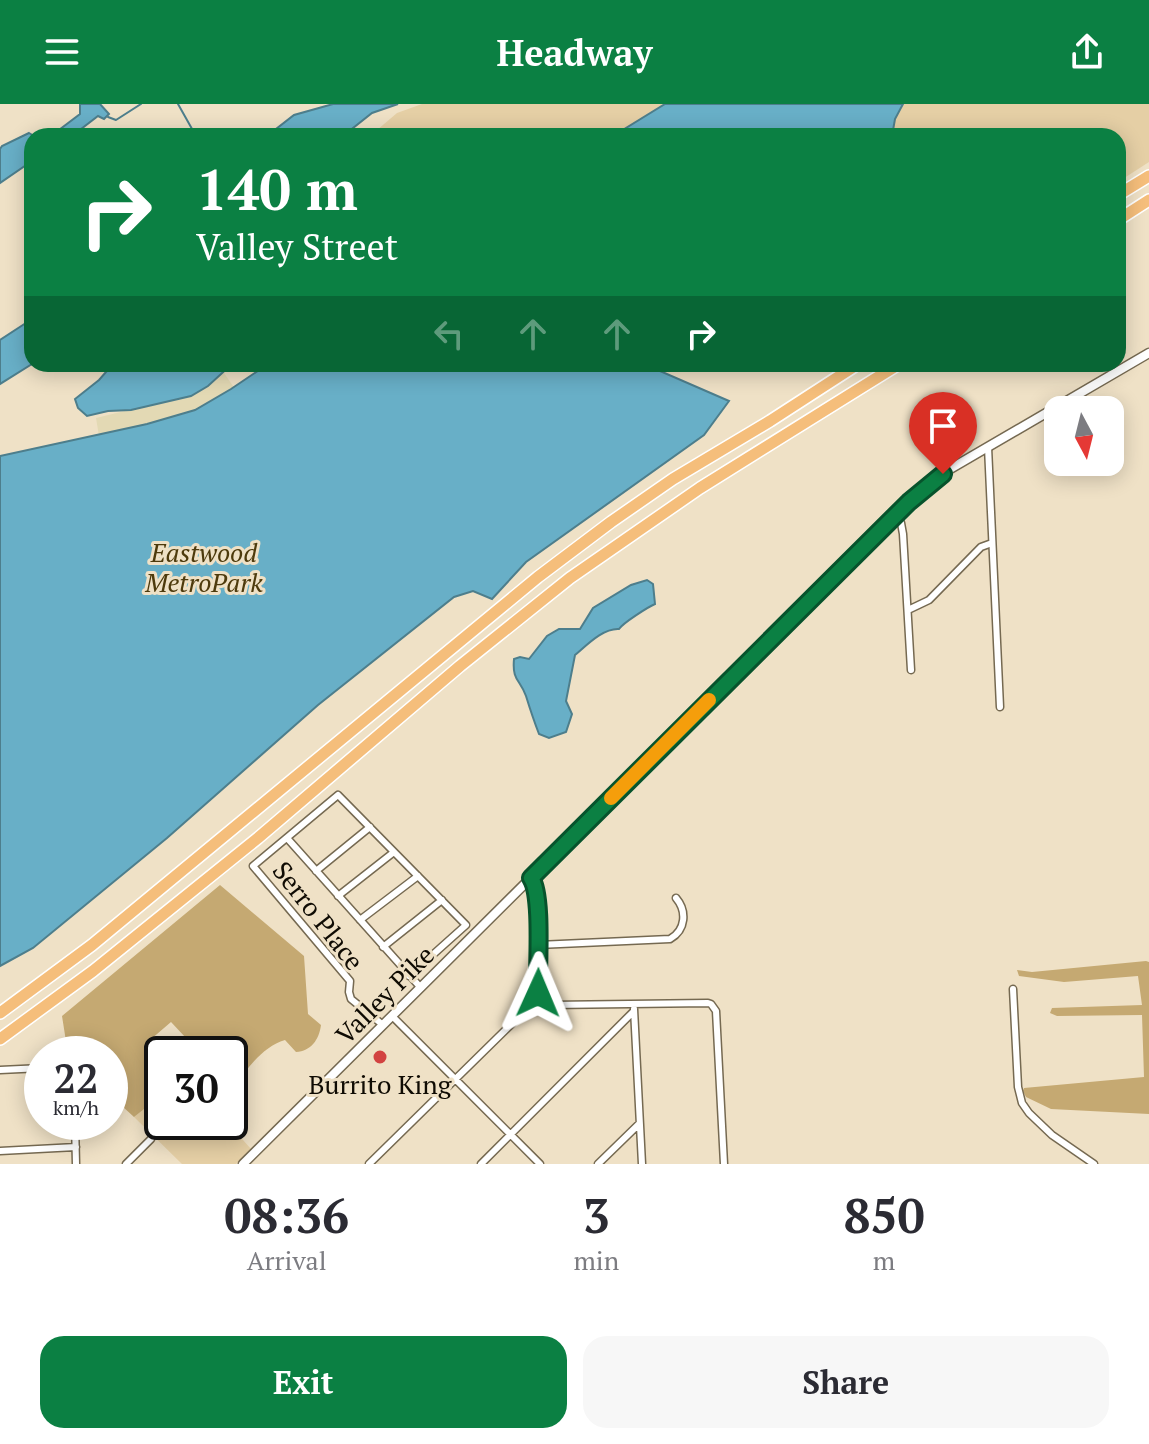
<!DOCTYPE html>
<html lang="en">
<head>
<meta charset="utf-8">
<style>
	:root { --surface:#fff; --page:#f7f7f7; --text:#2b2b33; --muted:#7c7c81; --accent:#0b8043 }
	body { margin:0; font-family:"PT Serif",serif; background:var(--page); color:var(--text); height:100vh; display:flex; flex-direction:column; font-size:30px; white-space:nowrap }
	* { box-sizing:border-box; margin:0 }
	p { font-size:26px; color:var(--muted) }
	.icon { flex:none; width:44px; height:44px; fill:none; stroke:currentColor; stroke-width:2; stroke-linecap:round; stroke-linejoin:round }
	.map { position:relative; height:1060px; overflow:hidden }
	.sheet { display:flex; flex-direction:column; background:var(--surface); flex:1 }
	.sheet>* { flex:none }
	.banner { position:absolute; left:24px; top:24px; width:1102px; height:244px; border-radius:24px; box-shadow:0 4px 20px #0003; background:#0b8043; color:#fff; overflow:hidden }
	.needle { width:52px; rotate:173deg }
	.controls { position:absolute; left:1044px; top:292px; display:grid; gap:16px }
	.controls a { display:grid; place-items:center; width:80px; height:80px; border-radius:16px; background:var(--surface); box-shadow:0 4px 20px #0003; font-size:40px }
	.speed { position:absolute; left:24px; top:932px; display:flex; gap:16px; font-size:40px; font-weight:700; text-align:center }
	.speed>* { display:grid; place-content:center; width:104px; height:104px; border-radius:50%; background:var(--surface); box-shadow:0 4px 20px #0003; line-height:1 }
	.speed small { font-size:20px; font-weight:400 }
	.speed .limit { border:4px solid #111; border-radius:12px; background:#fff; color:#111 }
	.pin { position:absolute; display:grid; place-items:center; width:68px; height:68px; color:#fff; margin:-82px -34px; border-radius:50% 50% 50% 0; rotate:-45deg; box-shadow:0 0 8px #0007 }
	.pin .icon { rotate:45deg }
	.me { position:absolute; width:88px; margin:-44px; rotate:1deg; stroke-linejoin:round; filter:drop-shadow(0 0 6px #0008) }
	.turn { display:flex; align-items:center; gap:28px; height:168px; padding:0 40px; font-size:36px }
	.turn .icon { width:104px; height:104px; stroke-width:2.5 }
	.turn b { display:block; font-size:56px; line-height:68px }
	.lanes { display:flex; align-items:center; height:76px; padding:0 40px; background:#0003; justify-content:center; gap:40px; direction:ltr }
	.lanes .off { opacity:.35 }
	.eta { display:flex; justify-content:space-evenly; align-items:center; height:136px; text-align:center }
	.eta b { font-size:48px; font-weight:700; line-height:56px }
	.action { display:flex; gap:16px; margin-top:auto; padding:16px 40px }
	.action a { flex:1; height:92px; border-radius:24px; background:var(--accent); color:#fff; font-size:32px; font-weight:700; line-height:92px; text-align:center }
	.action a+a { background:var(--page); color:var(--text) }
	header { display:flex; justify-content:space-between; align-items:center; height:104px; padding:0 40px; background:var(--accent); color:#fff; font-size:36px; font-weight:700 }
	.map>svg:first-child { display:block }
</style>
</head>
<body>
<header><svg class="icon" aria-label="menu" viewBox="0 0 24 24"><path d="M4 6h16M4 12h16M4 18h16"/></svg>Headway<svg class="icon" aria-label="share" viewBox="0 0 24 24"><path d="M12 15V3M7 8l5-5 5 5M5 13v7h14v-7"/></svg></header>
<div class="map">
<svg width="1149" height="1060" viewBox="0 0 1149 1060">
	<rect width="100%" height="100%" fill="#efe1c6"/>
	<path fill="#e5cfa5" d="M422,0H1149V58L1118,78V32H370L397,9Z
		M162,991V1018H227L251,1045L236,1060H182L134,1013Z"/>
	<path fill="#c5a972" d="M220,781L304,852L308,910L321,921C319,936 311,947 296,948L285,936C262,943 247,965 233,984L230,980V950H201L171,918L150,936L162,950V991L134,1013L110,991V950H68L62,912Z
		M1146,857L1149,858V1010L1051,1005L1026,993L1023,987L1024,984L1144,973L1142,911L1057,912L1050,909L1052,904L1142,901L1138,872L1064,878L1019,872L1017,866L1032,868Z"/>
	<path fill="#e3d9b4" d="M224,269L235,285L209,301L182,311L99,332L96,314L182,293L195,288Z"/>
	<path fill="#68afc7" stroke="#4d7e8c" stroke-width="2" d="M80,0H100L109,10L104,15L98,12L72,32H51L80,10Z
		M333,0H398L372,9L343,32H267L294,11Z
		M665,0H903L895,15L892,32H613Z
		M29,29L34,32H32V57L0,79V45L2,42Z
		M32,215V260L0,280V236Z
		M113,260H232L208,282L191,292L131,306L108,307L87,312L78,304L75,295L99,276Z
		M268,260H644L729,297L704,331L526,458L492,495L473,487L454,493L318,601L167,734L33,844L0,862V352L147,320L195,306L231,285Z
		M647,476L653,480L655,500C648,503 623,519 619,525C603,524 587,541 575,551L566,597L572,610L566,628L549,634L539,630C534,617 530,605 526,592C520,575 512,577 514,555L520,553L529,555L547,532L559,525H580L593,504L631,481Z"/>
	<g fill="none" stroke-linecap="round" stroke-linejoin="round">
		<path stroke="#4d7e8c" stroke-width="2" d="M178,0L196,32
			M108,13L116,16L141,0"/>
		<defs>
			<path id="minor" d="M988,343L1000,603
				M897,410L901,419L903,430L911,566
				M908,506L929,496L981,443L992,439
				M287,734L421,884
				M316,767L370,723
				M531,774L536,783L538,841L537,884L539,893
				M338,792L394,748
				M360,816L418,772
				M538,841L670,835C686,826 687,807 676,794
				M383,843L442,796
				M1013,885L1018,983L1022,999L1029,1009L1052,1031L1094,1060
				M539,893L543,898L551,901L708,899L711,900L716,907L724,1060
				M634,905L642,1060
				M392,912L540,1060
				M383,921L351,895L349,888L350,877L253,762L338,691L466,821L409,872
				M0,966L42,964
				M75,1018L76,1060
				M0,1047L76,1043
				M126,1060L151,1035
				M369,1060L539,893
				M481,1060L634,907
				M598,1060L639,1020"/>
			<path id="tertiary" d="M243,1060L909,398L950,365L1149,249"/>
			<path id="motorway" d="M1118,91L1149,72
				M1118,116L1149,96
				M0,909L92,841L538,473L611,418L673,375L770,317L858,260
				M0,935L93,867L258,734L460,562L570,474L700,384L899,260"/>
		</defs>
		<use href="#minor" stroke="#756951" stroke-width="9"/>
		<use href="#tertiary" stroke="#756951" stroke-width="11"/>
		<use href="#motorway" stroke="#fff" stroke-width="14"/>
		<use href="#minor" stroke="#fff" stroke-width="6"/>
		<use href="#tertiary" stroke="#fff" stroke-width="8"/>
		<use href="#motorway" stroke="#f5be7b" stroke-width="11"/>
	</g>
	<g fill="none" stroke-linecap="round" stroke-linejoin="round">
		<defs>
			<path id="route" d="M538,889C537,865 543,792 531,774L909,398L943,370"/>
		</defs>
		<use href="#route" stroke="#07532c" stroke-width="20"/>
		<use href="#route" stroke="#0b8043" stroke-width="14"/>
		<path stroke="#f59e0b" stroke-width="14" d="M611,694L709,596"/>
	</g>
	<circle fill="#d24341" stroke="#efe1c6" stroke-width="3" cx="380" cy="953" r="8"/>
	<g text-anchor="middle" stroke-width="6" stroke-linejoin="round" paint-order="stroke">
		<g font-size="26" font-style="italic" fill="#4d3a0c" stroke="#efe1c6">
			<text x="204" y="458">Eastwood<tspan x="204" dy="30">MetroPark</tspan></text>
		</g>
		<g font-size="26" fill="#0f0b03" stroke="#efe1c6">
			<text transform="translate(318 812) rotate(52)" y="9">Serro Place</text>
			<text transform="translate(385 891) rotate(-45)" y="9">Valley Pike</text>
		</g>
		<g font-size="26" fill="#0f0b03" stroke="#efe1c6">
			<text x="380" y="990">Burrito King</text>
		</g>
	</g>
</svg>
<div class="controls">
<a><svg class="needle" viewBox="-14 -14 28 28"><path d="M0-13l5 13h-10z" fill="#e53935"/><path d="M0 13l5-13h-10z" fill="#7c7c81"/></svg></a>
</div>
<div class="speed"><div>22<small>km/h</small></div><div class="limit">30</div></div>
<div class="pin" style="left:943px;top:370px;background:#d93025"><svg class="icon" aria-label="arrive" viewBox="0 0 24 24"><path d="M6 21V4h12l-3 4 3 4H6"/></svg></div>
<svg class="me" style="left:538px;top:889px" viewBox="-20 -20 40 40"><path d="M0-17L14 15 0 8-14 15z" fill="#0b8043" stroke="#fff" stroke-width="4"/></svg>
<div class="banner">
<div class="turn"><svg class="icon" aria-label="right" viewBox="0 0 24 24"><path d="M7 20v-9h11M14 6l5 5-5 5"/></svg><div><b>140 m</b>Valley Street</div></div>
<div class="lanes"><svg class="icon off" aria-label="left" viewBox="0 0 24 24"><path d="M17 20v-9H6M10 6l-5 5 5 5"/></svg><svg class="icon off" aria-label="ahead" viewBox="0 0 24 24"><path d="M12 20V5M6 11l6-6 6 6"/></svg><svg class="icon off" aria-label="ahead" viewBox="0 0 24 24"><path d="M12 20V5M6 11l6-6 6 6"/></svg><svg class="icon" aria-label="right" viewBox="0 0 24 24"><path d="M7 20v-9h11M14 6l5 5-5 5"/></svg></div>
</div>
</div>
<section class="sheet">
<div class="eta">
<div><b>08:36</b><p>Arrival</p></div>
<div><b>3</b><p>min</p></div>
<div><b>850</b><p>m</p></div>
</div>
<div class="action"><a>Exit</a><a>Share</a></div>
</section>
</body>
</html>
